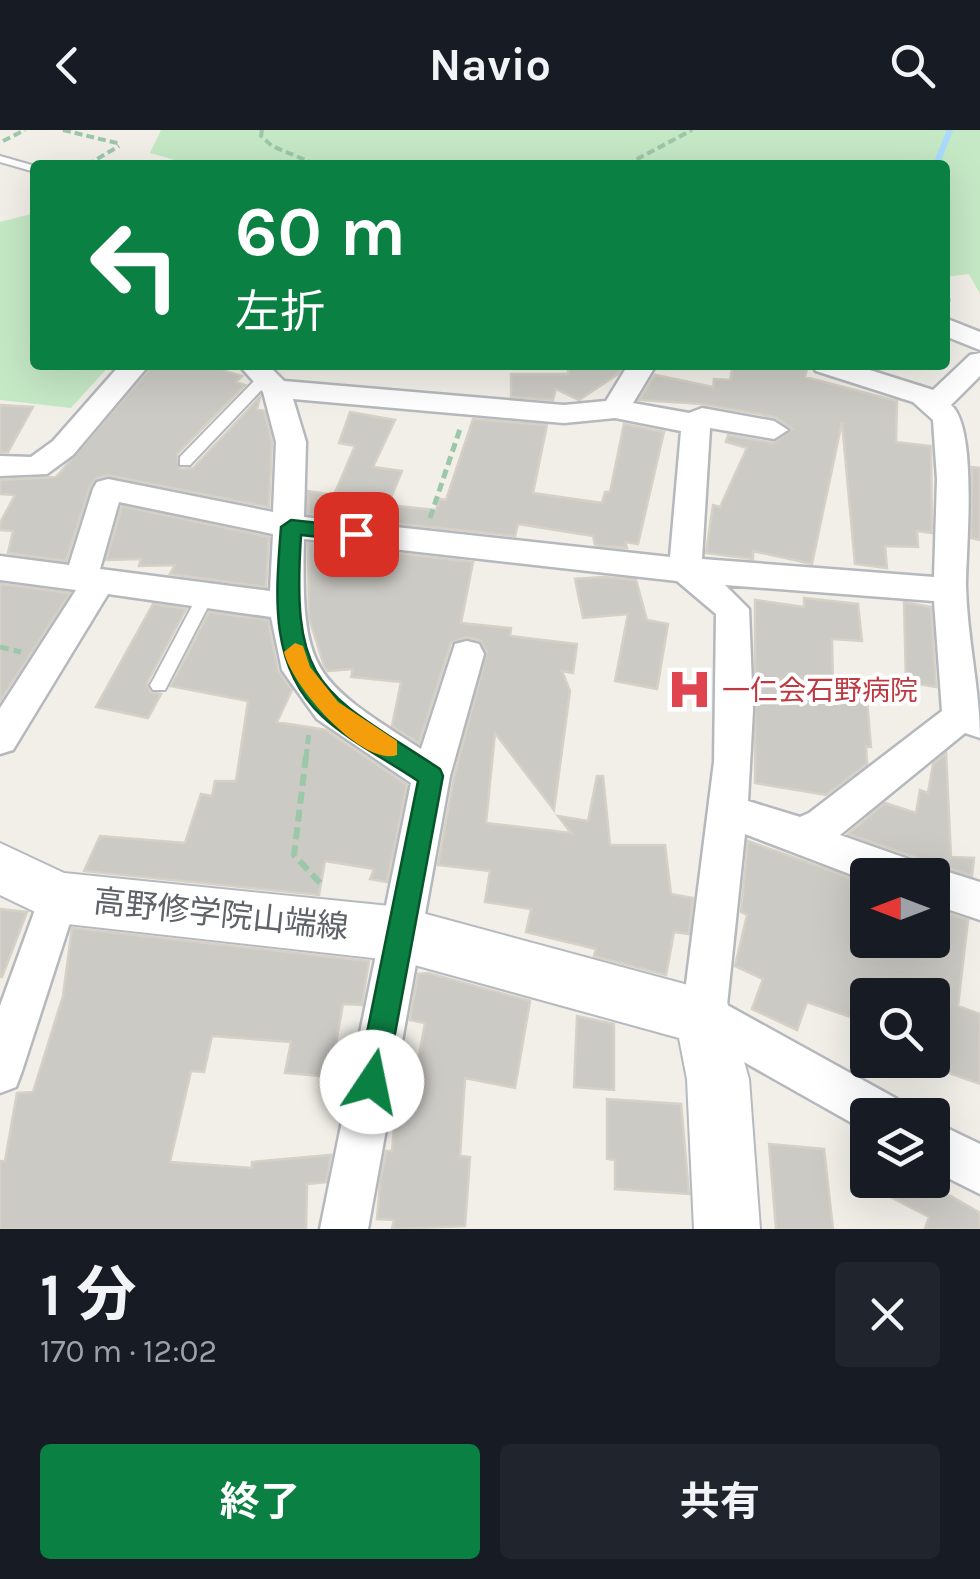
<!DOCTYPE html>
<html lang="ja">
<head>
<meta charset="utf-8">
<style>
	:root { --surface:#171b24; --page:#20242c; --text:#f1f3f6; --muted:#9ea1a6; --accent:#0b8043 }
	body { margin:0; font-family:Karla,"Noto Sans JP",sans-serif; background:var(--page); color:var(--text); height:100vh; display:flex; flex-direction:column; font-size:38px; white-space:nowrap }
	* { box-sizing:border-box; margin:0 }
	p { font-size:32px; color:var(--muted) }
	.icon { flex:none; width:55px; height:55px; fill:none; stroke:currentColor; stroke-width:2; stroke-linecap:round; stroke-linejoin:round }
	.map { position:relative; height:1099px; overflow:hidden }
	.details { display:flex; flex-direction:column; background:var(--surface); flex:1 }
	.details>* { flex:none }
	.guide { position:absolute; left:30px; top:30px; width:920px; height:210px; border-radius:10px; box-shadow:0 10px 40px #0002; background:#0b8043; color:#fff; overflow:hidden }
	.needle { width:65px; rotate:270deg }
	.tools { position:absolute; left:850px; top:728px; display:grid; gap:20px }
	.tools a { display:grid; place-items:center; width:100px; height:100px; border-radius:10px; background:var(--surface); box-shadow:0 10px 40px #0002; font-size:50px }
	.pin { position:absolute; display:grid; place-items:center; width:85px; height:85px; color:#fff; margin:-42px; border-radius:20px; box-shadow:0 5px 15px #0006 }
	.me { position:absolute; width:110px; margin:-55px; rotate:11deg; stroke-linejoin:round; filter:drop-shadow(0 0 8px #0008) }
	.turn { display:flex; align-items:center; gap:35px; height:210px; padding:0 40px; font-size:45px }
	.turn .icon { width:130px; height:130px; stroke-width:2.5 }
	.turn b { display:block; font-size:70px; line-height:85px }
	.round { display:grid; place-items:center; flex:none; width:105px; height:105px; border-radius:10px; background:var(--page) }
	.summary { display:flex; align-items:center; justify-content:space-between; height:170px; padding:0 40px }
	h1 { font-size:60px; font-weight:700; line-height:75px }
	.primary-button { display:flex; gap:20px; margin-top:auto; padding:20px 40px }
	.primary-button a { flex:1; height:115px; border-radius:10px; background:var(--accent); color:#fff; font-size:40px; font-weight:700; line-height:115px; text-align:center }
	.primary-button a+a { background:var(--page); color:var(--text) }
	header { display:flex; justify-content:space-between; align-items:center; height:130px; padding:0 40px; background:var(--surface); font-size:45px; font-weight:700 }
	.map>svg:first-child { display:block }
</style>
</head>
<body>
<header><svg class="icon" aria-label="back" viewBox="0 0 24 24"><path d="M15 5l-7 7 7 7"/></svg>Navio<svg class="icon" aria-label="search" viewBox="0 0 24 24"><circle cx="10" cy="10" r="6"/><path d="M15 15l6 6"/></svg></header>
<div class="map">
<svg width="980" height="1099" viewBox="0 0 980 1099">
	<rect width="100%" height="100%" fill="#f1efe8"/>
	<path fill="#c5e8c5" d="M161,0H980V164L969,144L945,147V35H192L150,23Z
		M35,83V235H110L71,278L0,270V92Z"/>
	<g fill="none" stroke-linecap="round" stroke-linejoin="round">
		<path stroke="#aadaff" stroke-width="6" d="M936,35L950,0
			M945,166L948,170"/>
	</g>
	<path fill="#cccac5" stroke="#d6d1c6" stroke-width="2.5" d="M153,235H231L225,241L242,246L236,252L245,255L177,324L180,339L193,338L260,267L257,279L264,281L272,312L269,377L107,345L96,348L90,357L66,431L8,423L13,401L0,400V393L15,365L0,364V350L56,347Z
		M568,235H624L618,244L579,270L556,259L553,270L511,267V244H568Z
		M733,235H808L805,247L897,271L896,312L931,316L932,403L917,401L918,417L885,416L887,438L855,434L842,292L812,434L753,421V429L706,423L713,375L720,377L747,318L726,312L728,305L773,313L792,299L775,287L703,274L639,270L655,245L713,257L714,249L730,250Z
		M0,275L33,277L8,322H0Z
		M350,282L395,290L373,337L402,341L388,375L436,380L440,369L446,370L473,289L547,295L533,363L602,373L605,362H610L624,294L664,302L638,414L625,412L627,418L595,415L593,406L518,394L515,406L308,384V361L334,365L355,316L339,313Z
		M972,337L980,338V410L971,408Z
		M122,376L269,407L266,457L170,444L175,435L139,436L141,429L106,430Z
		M308,413L473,432L461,493L511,498L510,506L577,514L573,543L562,541L570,561L554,680L495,603L486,693L571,703L558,686L588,691L597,646H603L610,715H665L671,764L693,768L689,804L674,802L666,845L594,826L596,819L526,802L531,779L485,772L490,741L438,735L454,647L487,522L480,510L466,507L451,513L419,613L392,596L401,552L351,547L353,539L328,541L324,536L309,488Z
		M604,447L636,450L647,490L668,494L657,559L615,551L628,484L583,488L575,449Z
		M1,454L70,463L0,571V458Z
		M804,468L858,474L862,511L832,509L833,557L852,560V568L867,570L871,617L866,616L867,634L826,665L755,653V470L804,477Z
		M904,472L931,477L936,557L906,552Z
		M153,474L186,479L147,553L150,562L161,564L148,588L96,577Z
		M209,482L268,490L278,541L292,560L277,592L326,600L407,655L387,752L370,749L374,739L325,731L319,765L84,741L100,706L185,713L201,664L212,666L215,651H236L248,571L171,556Z
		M946,623L951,727L974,728L972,746L933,733L923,736L918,728L848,704L885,673L916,683L920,660L928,663L933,634Z
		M748,711L868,754V810H932V778L968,790L958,876L980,884V954L932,937V865H868V893L807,872L797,900L752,879L763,849L735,836L747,785L741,782Z
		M0,779L27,782L2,847H0Z
		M72,798L369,831L362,875L343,874L330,947L285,943L291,912L212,906L204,942L191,941L170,1032L252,1038V1032L331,1025L326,1052L307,1054L306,1099H0V1031H5L17,963L33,962L63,866Z
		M428,843L530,871L515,958L465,948L460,1026L470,1027L465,1096L392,1099L394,1090L377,1089L380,1052L386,1021H392L397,963L412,964L425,893L410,890L418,844Z
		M577,886L614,894V960L574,957Z
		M607,969L681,974L689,1064L615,1059V1030L607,1029Z
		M769,1014L824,1019L833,1099H776Z
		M858,1050H923L980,1083V1099H925L929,1087Z"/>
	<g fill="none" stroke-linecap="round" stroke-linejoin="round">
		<defs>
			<path id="lane" d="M0,26L35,36V42L0,32Z
				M265,244L272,248L270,251L190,335H180V327L260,245Z
				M206,459L214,465L165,560H153L150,555L153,550L200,461Z"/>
			<path id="street" d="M945,188L980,202V220L945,206Z
				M980,223V246L951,275C978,298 966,418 966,456C967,508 980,559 980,608L965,603L840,705L917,732L921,741L932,737L980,752V790L932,774V745H868V751L745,704L727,875L897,969L904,985H868V1002L689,901L682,886L714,632L716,484L677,451L304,409C301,543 312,549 421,619L455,514L467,511L479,514L484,524L450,646L368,1099H320L411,653L317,589L282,540L271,487L108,464L13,620L0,624V578L76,460L0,450V426L69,435L93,359L97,352L108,349L273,382L276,312L263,262L239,235H268L284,251L564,275L606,271L628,235H656L633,273L689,283L702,278L774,291L788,300L774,309L710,298L702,429L934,447L937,349L933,290L913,272L816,241L812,235H854L933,260L970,225ZM293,269L564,293L615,288L681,301L670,427L304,387L306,312ZM119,372L273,404L270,461L100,439ZM725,455L934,471L942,581L809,683L800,687L748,671L753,580L749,479Z
				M120,235H149L73,325L47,344L0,346V326L31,327L53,311Z
				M58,749L72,755L78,768L22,941L16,957L0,963V876L44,755Z
				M932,991L980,1014V1064L932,1040Z"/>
			<path id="secondary" d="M0,713L64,743L400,777L725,865L749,949L760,1099H694L687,949L679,908L400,831L58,793L0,765Z"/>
		</defs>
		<use href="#lane" stroke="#b5b8bc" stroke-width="4"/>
		<use href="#street" stroke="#b5b8bc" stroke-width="5"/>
		<use href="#secondary" stroke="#b6babf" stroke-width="4"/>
		<path stroke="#9cc7a9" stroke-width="4" stroke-dasharray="8 4" stroke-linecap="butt" d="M63,0L121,14
			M262,0L261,6L272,16L317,35
			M3,11L25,0
			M87,35L119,16
			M626,35L692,0"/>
		<path stroke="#9cc7a9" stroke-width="5" stroke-dasharray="9 5" stroke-linecap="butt" d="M430,388L460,299
			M0,517L21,522
			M306,628L309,602"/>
		<path stroke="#9cc7a9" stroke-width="6" stroke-dasharray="12 6" stroke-linecap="butt" d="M306,626L294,725L321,754"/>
		<use href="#lane" fill="#fff" fill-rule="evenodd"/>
		<use href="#street" fill="#fff" fill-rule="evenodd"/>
		<use href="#secondary" fill="#fff" fill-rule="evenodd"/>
	</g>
	<path fill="#0b8043" stroke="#07532c" stroke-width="2.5" d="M291,390L356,397L367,404L356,411L301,405C291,559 320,560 440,639L443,646L386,952L382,962L372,966L361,962L357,952L418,651C387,630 349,611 322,586C268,536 276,463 281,397Z"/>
	<path fill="#f59e0b" d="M295,513L303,516L310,537L338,572L397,611V625C362,637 291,555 284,522Z"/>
	<defs>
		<symbol id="hospital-bare" viewBox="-9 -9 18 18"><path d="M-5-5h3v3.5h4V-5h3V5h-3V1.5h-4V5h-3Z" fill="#e0444e" stroke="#fff" stroke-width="2.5" paint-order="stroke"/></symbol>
	</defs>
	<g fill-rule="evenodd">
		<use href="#hospital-bare" x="658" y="528" width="63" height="63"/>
	</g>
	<g text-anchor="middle" stroke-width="8" stroke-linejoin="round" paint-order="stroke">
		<g font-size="28" fill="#be3a42" stroke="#fff" text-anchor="start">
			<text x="722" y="570">一仁会石野病院</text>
		</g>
		<g font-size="32" fill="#5f6368" stroke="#fff">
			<text transform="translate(221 784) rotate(6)" y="11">高野修学院山端線</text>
		</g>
	</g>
</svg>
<div class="tools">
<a><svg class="needle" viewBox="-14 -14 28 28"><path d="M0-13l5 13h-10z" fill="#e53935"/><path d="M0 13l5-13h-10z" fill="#9ea1a6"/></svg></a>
<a><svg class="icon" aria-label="search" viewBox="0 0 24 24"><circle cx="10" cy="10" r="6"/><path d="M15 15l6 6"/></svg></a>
<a><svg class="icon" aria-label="layers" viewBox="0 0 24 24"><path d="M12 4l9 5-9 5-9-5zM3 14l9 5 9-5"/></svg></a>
</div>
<div class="pin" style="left:356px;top:404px;background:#d93025"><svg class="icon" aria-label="arrive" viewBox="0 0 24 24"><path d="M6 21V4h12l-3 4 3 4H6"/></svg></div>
<svg class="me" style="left:372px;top:952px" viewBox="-20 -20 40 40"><circle r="19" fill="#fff"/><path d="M0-13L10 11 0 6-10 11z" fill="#0b8043"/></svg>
<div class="guide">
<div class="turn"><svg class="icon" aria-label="left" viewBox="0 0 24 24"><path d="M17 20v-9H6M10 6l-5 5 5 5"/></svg><div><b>60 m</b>左折</div></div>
</div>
</div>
<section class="details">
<div class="summary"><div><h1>1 分</h1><p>170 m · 12:02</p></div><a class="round"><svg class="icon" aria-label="close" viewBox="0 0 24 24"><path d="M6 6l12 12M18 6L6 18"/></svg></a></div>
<div class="primary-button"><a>終了</a><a>共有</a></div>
</section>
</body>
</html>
